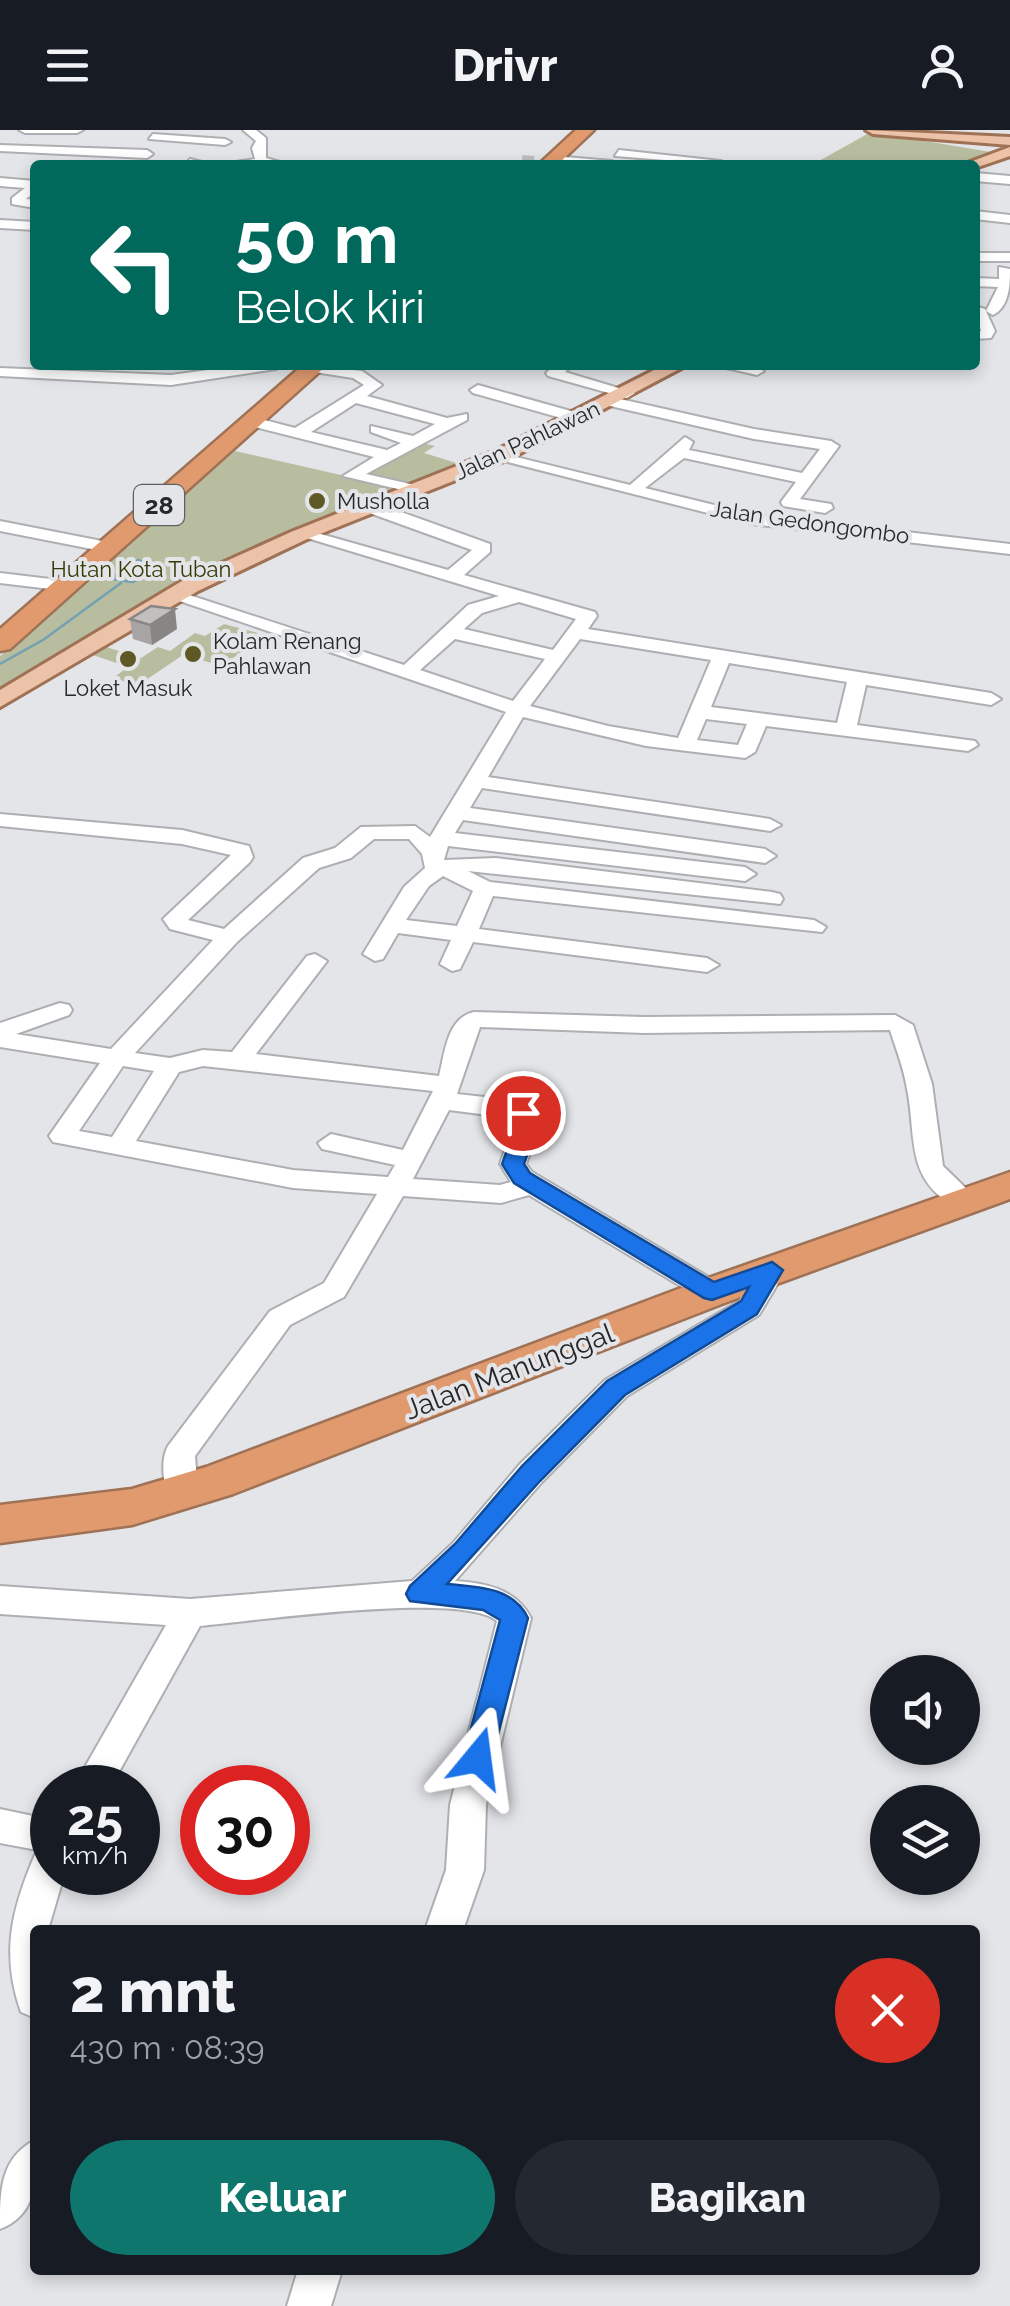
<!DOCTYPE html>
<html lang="id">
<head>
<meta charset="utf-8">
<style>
	:root { --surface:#171b24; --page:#242831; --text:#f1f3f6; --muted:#9ea1a6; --accent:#0f766e }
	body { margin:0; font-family:Raleway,sans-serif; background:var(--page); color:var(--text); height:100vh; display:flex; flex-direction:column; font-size:38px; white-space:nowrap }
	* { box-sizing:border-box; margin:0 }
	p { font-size:32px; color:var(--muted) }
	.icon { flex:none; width:55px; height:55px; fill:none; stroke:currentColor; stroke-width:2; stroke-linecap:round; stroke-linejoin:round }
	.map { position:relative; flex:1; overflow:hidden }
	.side { position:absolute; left:30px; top:1795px; width:950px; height:350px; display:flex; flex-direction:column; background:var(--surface); border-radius:10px; box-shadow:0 5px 15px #0003 }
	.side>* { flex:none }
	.hud { position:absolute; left:30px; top:30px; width:950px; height:210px; border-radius:10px; box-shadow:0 5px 15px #0003; background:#00695c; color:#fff; overflow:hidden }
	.fabs { position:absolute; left:870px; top:1525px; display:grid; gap:20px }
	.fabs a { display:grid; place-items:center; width:110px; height:110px; border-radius:50%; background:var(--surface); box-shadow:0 5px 15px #0003; font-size:50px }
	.speed { position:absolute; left:30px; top:1635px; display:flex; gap:20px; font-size:50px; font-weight:700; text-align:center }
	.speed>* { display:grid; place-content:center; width:130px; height:130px; border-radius:50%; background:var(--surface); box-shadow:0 5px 15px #0003; line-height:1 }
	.speed small { font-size:25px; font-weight:400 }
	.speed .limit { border:15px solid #d22; background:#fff; color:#111 }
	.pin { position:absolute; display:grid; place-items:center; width:85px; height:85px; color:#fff; margin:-42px; border:5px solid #fff; border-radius:50%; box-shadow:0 2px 10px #0007 }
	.me { position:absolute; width:110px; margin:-55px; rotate:16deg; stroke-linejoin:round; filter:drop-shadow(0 0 8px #0008) }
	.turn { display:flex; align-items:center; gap:35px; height:210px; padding:0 40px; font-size:45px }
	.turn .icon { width:130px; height:130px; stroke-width:2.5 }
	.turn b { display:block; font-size:70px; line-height:85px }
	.round { display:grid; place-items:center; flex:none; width:105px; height:105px; border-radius:52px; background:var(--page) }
	.head { display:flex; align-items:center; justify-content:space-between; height:170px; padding:0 40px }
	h1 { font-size:60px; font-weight:800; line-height:75px }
	.primary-button { display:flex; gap:20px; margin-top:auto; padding:20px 40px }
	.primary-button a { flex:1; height:115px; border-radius:60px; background:var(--accent); color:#fff; font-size:40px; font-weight:800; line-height:115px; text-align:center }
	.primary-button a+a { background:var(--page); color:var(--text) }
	header { display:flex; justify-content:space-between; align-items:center; height:130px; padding:0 40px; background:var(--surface); font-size:45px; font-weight:800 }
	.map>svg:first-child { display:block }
</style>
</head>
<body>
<header><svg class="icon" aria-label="menu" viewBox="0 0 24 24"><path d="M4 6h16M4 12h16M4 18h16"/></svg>Drivr<svg class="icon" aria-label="person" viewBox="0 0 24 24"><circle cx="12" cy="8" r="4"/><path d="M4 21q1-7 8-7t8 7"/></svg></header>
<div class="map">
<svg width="1010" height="2176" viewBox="0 0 1010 2176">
	<rect width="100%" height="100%" fill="#e4e5e9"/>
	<path fill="#b9bda0" d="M871,2L991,22L960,35L817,32Z
		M414,311L435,316L424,323L463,335L212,435L0,559V526L235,321L354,348Z
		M224,494L265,505L222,536L183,525L137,556L113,548L128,537L90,524L103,516L141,528L158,517L170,521L195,503L205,506Z"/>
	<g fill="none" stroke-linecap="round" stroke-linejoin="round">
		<path stroke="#72a1b2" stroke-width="2.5" d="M138,430L156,437L157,442L132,452L111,449Z
			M0,534L43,510L121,453"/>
		<path stroke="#bebfc2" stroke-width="12" stroke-dasharray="12 6" stroke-linecap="butt" d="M522,31L535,32"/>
		<defs>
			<path id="minor" d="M19,0H83L77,3H25Z
				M243,0H256L266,8V28L290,35H216L255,29L252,18L256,11Z
				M153,4L225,9L231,12L225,15L149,9Z
				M0,15L147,20L153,24L147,28L0,21Z
				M619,20L721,31L727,35L615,26Z
				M553,26L612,31L618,35L549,33Z
				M190,29L214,35H185Z
				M975,43L1010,46V54L975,51Z
				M0,48L35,51V62L26,69L35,70V78L12,74V68L25,58L0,56Z
				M975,81L1010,85V93L975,89Z
				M0,90L35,92V100L0,98Z
				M975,123H1010V131H975Z
				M999,137L1010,139C1010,156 1009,177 993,185L986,181L998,157L975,156V148L999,149Z
				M975,176L985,179L995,201L991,208L975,209V201H981Z
				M245,235H283L276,239L171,255L0,246V238L171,245Z
				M308,235L362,241L382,255L367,266L447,288L467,284V290L366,344L419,356V364L343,346L374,327L247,295V289L253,287L295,298L364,255L353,248L308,241ZM356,273L435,294L413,306L371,296V302L401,313L387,320L311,302Z
				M555,235H572L565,242L635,263L627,268L548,246L546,243Z
				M713,235H748L764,241L757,245Z
				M478,255L585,285L587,288L579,293L473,263L470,260Z
				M611,267L754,299L831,311L839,316L800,369L831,374L833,378L825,383L783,376L781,372L796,352L684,328L645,358L751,384L1010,414V424L751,394L488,327L496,322L630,355L685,307L693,312L689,320L802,343L820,319L754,309L606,275V269Z
				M364,373H376L490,414V422L464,445L595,482L597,486L588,499L991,563L1001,569L991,575L866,555L857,595L975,611L978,615L968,621L766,596L755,622L745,628L646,616L523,587L488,647L770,689L781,695L770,701L482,658L470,678L765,719L776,726L765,733L463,690L455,703L745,737L756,744L745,751L448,716L444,730L496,728L772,762L780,764L783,769L780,774L468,741L490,752L814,790L826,797L822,802L493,766L479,799L707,828L719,835L707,842L473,812L460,839L452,841L440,834L451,810L398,803L383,829L375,831L363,824L404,757L425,738L422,724L409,709H374L351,728L319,738L237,812L135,923L170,928L203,920L232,922L307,826L315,824L327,831L256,924L439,946C445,922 447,888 474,882L644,887L895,885L913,895L932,954L943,1036L979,1071L975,1078C963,1081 956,1078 946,1071C906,1043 916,1002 907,959C904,939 896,919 890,900L644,903L480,897L457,964L512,970L532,977L539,997L526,1034L532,1042L722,1155L726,1162L722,1169H702L529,1065L501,1073L403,1066L344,1167L290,1195L195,1326L198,1363L193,1372L182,1375L171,1372C163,1357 160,1330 168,1316L270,1181L324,1153L377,1064L293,1058L53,1012L49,1006L100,933L0,917V893L60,873L69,875L72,880L69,885L16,904L111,919L213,810L170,799L163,789L231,725L182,714L0,696V684L182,700L249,716L253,727L250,732L188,790L224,799L303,728L335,718L361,697L415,696L430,707L506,582L162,465L171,460L177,461L404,535L468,475L499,466L294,404L303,399L448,440L472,420L364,381ZM519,472L576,489L553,520L464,499L482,483ZM455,509L545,529L513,571L420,540ZM580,509L711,530L678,608L608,596L530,576ZM729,533L847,552L837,593L711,577ZM706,589L747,594L738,615L697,610ZM443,746L473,761L457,796L406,790L429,756ZM123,936L154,941L112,1007L79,1001ZM203,936L433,961L403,1020L331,1004L318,1013L322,1019L395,1035L388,1047L293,1040L136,1011L179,942ZM449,980L511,988L513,997L500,1034L511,1052L500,1055L413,1049Z
				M0,391L112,413L121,418L112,423L0,401Z
				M0,443L67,451L76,456L67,461L0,453Z
				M772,1130L782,1133L786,1140L759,1185L627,1266L542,1352L455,1451C486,1453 516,1459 531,1488L486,1675L484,1740L463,1800H425L446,1740L450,1675L497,1491C461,1461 255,1491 200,1496L110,1658H73L166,1495L0,1484V1456L190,1469L412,1451L453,1413L520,1334L605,1250L739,1171L762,1133Z
				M0,1679L52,1690V1742H65L48,1800H35V1888L21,1882C0,1823 12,1777 37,1720L0,1713Z
				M35,2010C35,2047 40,2083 0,2099C0,2061 0,2028 35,2010Z
				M298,2140H342L331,2176H287Z"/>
			<path id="major" d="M866,0L1010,7V15L873,4Z
				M1010,17V26L975,38L962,35Z
				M664,235H687L511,328L305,410L198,461L0,577V560L182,451L291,402L497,320Z"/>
			<path id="highway" d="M576,0H594L557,35H538Z
				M303,235H327L10,519L0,521V499Z
				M1010,1042V1069L727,1172L233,1364L132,1395L0,1413V1375L132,1359L206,1337L697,1152Z"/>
		</defs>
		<use href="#minor" stroke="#adafb2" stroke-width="4"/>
		<use href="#major" stroke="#9f7256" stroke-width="6"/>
		<use href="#highway" stroke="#9f7256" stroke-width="5"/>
		<use href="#minor" fill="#fff" fill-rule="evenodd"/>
		<use href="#major" fill="#ecc2a8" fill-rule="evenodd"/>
		<use href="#highway" fill="#e09a6e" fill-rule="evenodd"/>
	</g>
	<path fill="#a8a4a3" d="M130,489L177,499L152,515L133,509Z"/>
	<path fill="#888685" d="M175,479L177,499L152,515L150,495Z"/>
	<path fill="#c3bfbe" stroke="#888685" stroke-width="2.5" d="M151,476L175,479L150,495L130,489Z"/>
	<path fill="#1a73e8" stroke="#114b97" stroke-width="2.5" d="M523,976L534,983L537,997L524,1034L530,1043L714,1152L772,1132L783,1140L757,1184L625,1265L540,1351L447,1454C478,1457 513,1457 528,1488L492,1628L488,1637L478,1640L467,1637L463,1628L500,1490L483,1480L410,1471L406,1464L410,1456L455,1414L522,1336L607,1251L741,1171L749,1157L712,1170L704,1168L514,1053L502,1034L515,997L513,983Z"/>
	<g fill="#5e5824" stroke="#e4e5e9" stroke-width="4">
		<circle cx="317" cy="371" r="10"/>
		<circle cx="193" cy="524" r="10"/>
		<circle cx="128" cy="529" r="10"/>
	</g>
	<g text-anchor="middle" stroke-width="8" stroke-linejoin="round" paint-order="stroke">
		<g font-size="22" fill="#262728" stroke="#e4e5e9">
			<text transform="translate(527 310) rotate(-25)" y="8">Jalan Pahlawan</text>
			<text transform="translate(810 392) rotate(8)" y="8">Jalan Gedongombo</text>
		</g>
		<g font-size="22" fill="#262728" stroke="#e4e5e9" text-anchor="start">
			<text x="337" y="379">Musholla</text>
			<text x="213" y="519">Kolam Renang<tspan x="213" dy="25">Pahlawan</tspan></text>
			<text x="128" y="566" text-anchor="middle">Loket Masuk</text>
		</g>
		<g font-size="22" fill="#363905" stroke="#e4e5e9">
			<text x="141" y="447">Hutan Kota Tuban</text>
		</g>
		<rect fill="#e4e5e9" stroke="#5f6062" stroke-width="2.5" x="134" y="355" width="50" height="40" rx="8"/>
		<g font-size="25" font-weight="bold" fill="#262728">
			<text x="159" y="384">28</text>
		</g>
		<g font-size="28" fill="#262728" stroke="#e4e5e9">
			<text transform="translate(509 1241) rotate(-21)" y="10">Jalan Manunggal</text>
		</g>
	</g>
</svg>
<div class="fabs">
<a><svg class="icon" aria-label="sound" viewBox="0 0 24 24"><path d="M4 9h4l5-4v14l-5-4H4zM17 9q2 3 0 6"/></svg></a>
<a><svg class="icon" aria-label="layers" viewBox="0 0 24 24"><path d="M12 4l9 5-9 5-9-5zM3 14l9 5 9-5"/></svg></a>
</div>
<div class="speed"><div>25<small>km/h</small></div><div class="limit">30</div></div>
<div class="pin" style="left:523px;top:983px;background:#d93025"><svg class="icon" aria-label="arrive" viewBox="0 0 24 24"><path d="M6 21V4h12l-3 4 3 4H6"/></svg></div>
<svg class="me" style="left:478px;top:1628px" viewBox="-20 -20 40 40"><path d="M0-17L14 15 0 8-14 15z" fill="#1a73e8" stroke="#fff" stroke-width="4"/></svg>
<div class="hud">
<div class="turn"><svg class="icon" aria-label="left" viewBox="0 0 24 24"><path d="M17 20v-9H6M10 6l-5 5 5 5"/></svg><div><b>50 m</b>Belok kiri</div></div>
</div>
<section class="side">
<div class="head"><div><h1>2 mnt</h1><p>430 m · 08:39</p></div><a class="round" style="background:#d93025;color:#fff"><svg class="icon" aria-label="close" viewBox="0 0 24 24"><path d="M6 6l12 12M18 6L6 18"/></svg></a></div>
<div class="primary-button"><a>Keluar</a><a>Bagikan</a></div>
</section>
</div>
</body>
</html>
